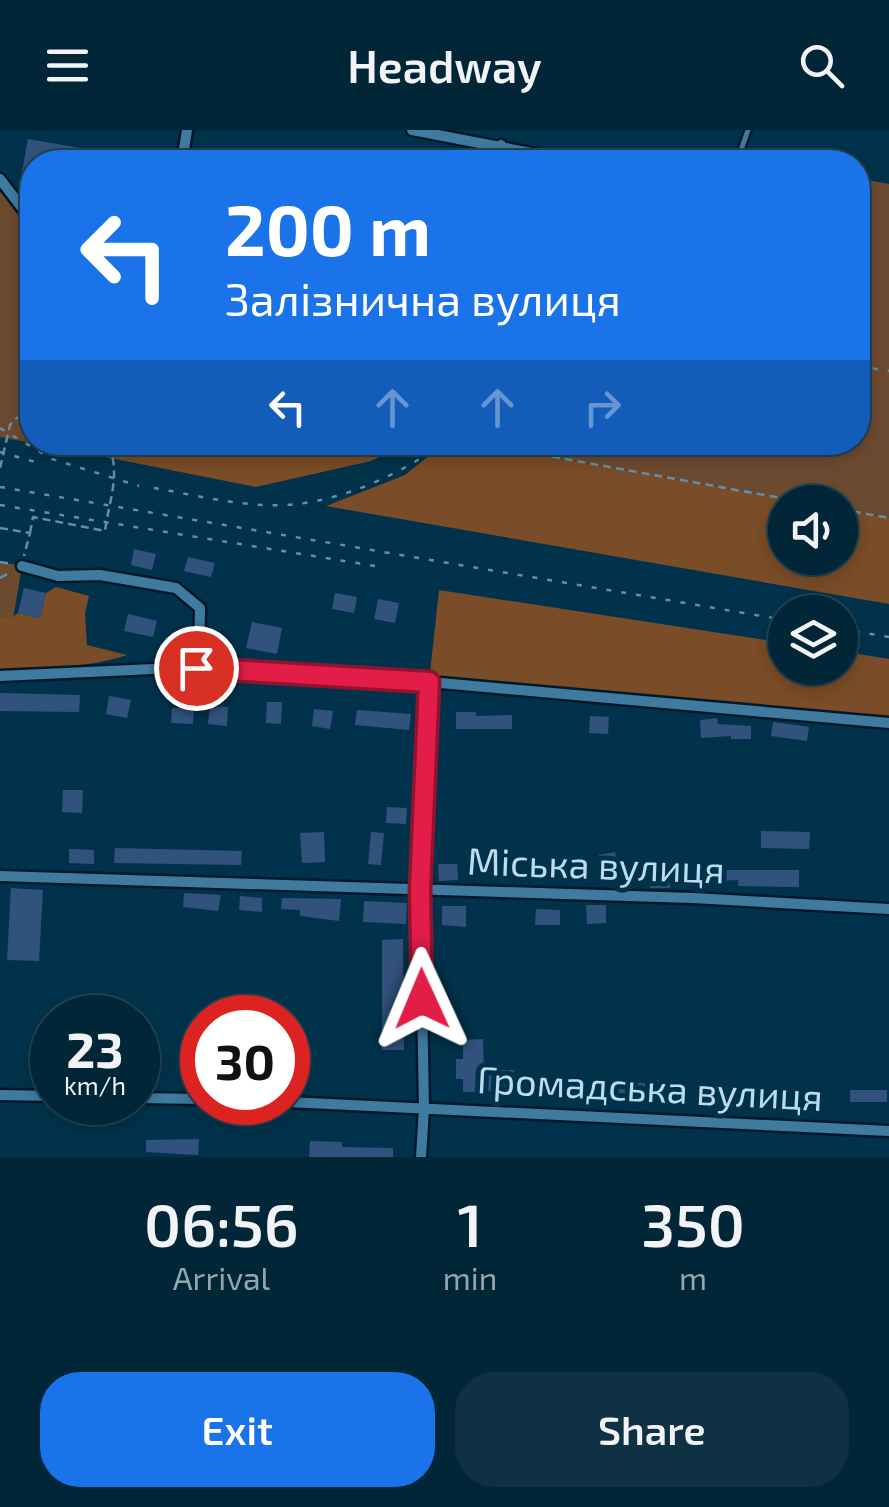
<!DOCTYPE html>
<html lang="en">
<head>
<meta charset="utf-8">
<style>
	:root { --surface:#002638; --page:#0e3243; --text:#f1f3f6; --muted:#95a5ae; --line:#224353; --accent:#1a73e8 }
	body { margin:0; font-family:"Exo 2",sans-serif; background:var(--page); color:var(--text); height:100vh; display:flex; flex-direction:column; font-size:38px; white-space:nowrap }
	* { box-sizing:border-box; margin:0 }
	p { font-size:32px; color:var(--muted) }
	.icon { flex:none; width:55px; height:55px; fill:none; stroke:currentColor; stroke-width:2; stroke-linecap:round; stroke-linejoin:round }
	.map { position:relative; height:1027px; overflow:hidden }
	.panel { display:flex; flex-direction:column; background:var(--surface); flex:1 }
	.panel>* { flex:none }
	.guide { position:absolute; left:20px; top:20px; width:850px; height:305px; border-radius:40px; box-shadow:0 5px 15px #0003,0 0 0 2px var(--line); background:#1a73e8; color:#fff; overflow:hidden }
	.controls { position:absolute; left:768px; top:355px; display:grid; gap:20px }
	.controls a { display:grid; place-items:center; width:90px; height:90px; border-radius:50%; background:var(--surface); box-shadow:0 5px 15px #0003,0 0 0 2px var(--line); font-size:50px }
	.speed { position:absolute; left:30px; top:865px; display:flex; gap:20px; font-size:50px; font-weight:700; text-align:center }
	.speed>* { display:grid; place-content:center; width:130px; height:130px; border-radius:50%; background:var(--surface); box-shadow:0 5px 15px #0003,0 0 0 2px var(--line); line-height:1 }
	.speed small { font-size:25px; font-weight:400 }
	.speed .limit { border:15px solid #d22; background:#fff; color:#111 }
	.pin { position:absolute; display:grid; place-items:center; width:85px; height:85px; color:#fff; margin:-42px; border:5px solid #fff; border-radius:50%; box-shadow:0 2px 10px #0007 }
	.me { position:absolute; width:110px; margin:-55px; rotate:359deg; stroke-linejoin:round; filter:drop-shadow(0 0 8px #0008) }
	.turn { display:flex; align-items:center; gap:35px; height:210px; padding:0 40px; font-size:45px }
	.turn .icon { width:130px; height:130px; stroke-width:2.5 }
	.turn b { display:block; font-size:70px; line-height:85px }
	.lanes { display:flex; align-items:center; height:95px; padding:0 40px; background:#0003; justify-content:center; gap:50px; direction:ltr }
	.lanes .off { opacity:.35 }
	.eta { display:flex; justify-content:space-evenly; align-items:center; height:170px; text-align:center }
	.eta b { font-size:60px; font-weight:600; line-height:70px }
	.cta { display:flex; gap:20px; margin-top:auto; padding:20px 40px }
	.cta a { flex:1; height:115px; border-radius:40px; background:var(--accent); color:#fff; font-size:40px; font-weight:600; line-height:115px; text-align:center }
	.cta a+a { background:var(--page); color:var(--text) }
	header { display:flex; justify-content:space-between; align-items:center; height:130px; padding:0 40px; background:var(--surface); font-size:45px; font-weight:600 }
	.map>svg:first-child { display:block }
</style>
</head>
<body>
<header><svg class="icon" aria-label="menu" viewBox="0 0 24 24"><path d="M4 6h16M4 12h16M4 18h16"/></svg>Headway<svg class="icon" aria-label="search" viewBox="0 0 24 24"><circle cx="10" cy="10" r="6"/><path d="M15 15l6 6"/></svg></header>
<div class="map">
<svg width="889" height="1027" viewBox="0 0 889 1027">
	<rect width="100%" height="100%" fill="#00334b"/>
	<path fill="#6c4a30" d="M858,48L889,54V388L840,379V372H803L472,313L858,312Z
		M0,49L32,91V312L107,313L115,329L0,307Z
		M0,432L22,436L13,489L0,487Z"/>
	<path fill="#7a4c27" d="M107,313H408L371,331L256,357L115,329Z
		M445,313H472L803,372H785V428H840V379L889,388V474L326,376L405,345Z
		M56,457L89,466L85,483L87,515L127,525C86,539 43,537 0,539V487L11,488L18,483L40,488L46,463Z
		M439,460L785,513V538H840V521L889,529V593L429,552Z"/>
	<path fill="#32527e" d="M28,9L104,22L102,32H32V43L22,42Z
		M134,419L156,424L152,440L131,435Z
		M188,427L215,433L211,447L184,441Z
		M24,458L46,463L40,488L18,483Z
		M335,463L357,467L354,483L332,479Z
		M378,469L399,473L395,493L374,489Z
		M128,484L157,491L153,507L124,501Z
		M252,492L282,498L277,524L246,518Z
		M0,563L80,565L79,582L0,581Z
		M109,566L131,570L127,588L106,584Z
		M267,572H282L281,594L266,593Z
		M210,576L228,577L227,596L208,594Z
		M172,578H194L193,594L171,593Z
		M314,579L333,581L330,599L312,596Z
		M357,580L411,584L409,600L355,595Z
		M456,582H476V586L512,585V599H456Z
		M590,586L609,587L608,604L589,603Z
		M717,588L718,594L751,596V609H731V606L701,608L700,590Z
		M773,592L809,597L807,611L771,606Z
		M63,660H83L82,683L62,682Z
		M387,677L407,678L406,694L386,693Z
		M761,701L810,702L809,719L761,718Z
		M324,702L325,732L302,733L300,703Z
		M371,702L384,703L381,735L368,734Z
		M115,718L242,721L241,735L114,733Z
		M69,719L94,720V734L69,733Z
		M615,722L619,743L603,746L599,725Z
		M438,734H457L458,750L439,751Z
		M726,734L727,740H799V757L738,756V750L715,751V735Z
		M651,740H670V758H650Z
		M11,758L43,760L39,831L7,830Z
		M184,763L221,765L218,781L183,777Z
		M240,766L262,768V782L239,780Z
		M282,768L341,769L339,791L300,786V780L281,779Z
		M364,771L407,773L406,794L363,792Z
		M586,775H606V793L587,794Z
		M442,776H466V797L442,795Z
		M536,779L560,780V795H535Z
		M403,809L404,920H382V810Z
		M483,909L484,940H514V961L463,962V949H456V929H463V910Z
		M553,947L579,948L578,962L552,961Z
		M601,949L652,954V950H667V966L600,963Z
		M850,960H887V972H850Z
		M199,1009L198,1025L146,1022V1010Z
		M310,1011L342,1012V1017L393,1018V1027H309Z"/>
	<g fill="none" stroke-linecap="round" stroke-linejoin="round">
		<defs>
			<path id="lane" d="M733,32L739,26L748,0"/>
			<path id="street" d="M412,0L578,32
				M182,32L187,0
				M497,32L501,15
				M0,49L32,91
				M27,279L32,281
				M472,312L477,313
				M22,436L58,446L100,445L176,458L200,478L199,538
				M0,546L197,537L429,552L889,593
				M0,746L693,768L889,779
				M0,965L52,966
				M138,968L202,969
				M288,972L889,1001
				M421,1027L424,978L420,760L429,552"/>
		</defs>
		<use href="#lane" stroke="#00192a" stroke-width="10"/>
		<use href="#street" stroke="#00192a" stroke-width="15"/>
		<path stroke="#668ea3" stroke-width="2.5" stroke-dasharray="8 5" stroke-linecap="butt" d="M488,315L803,372
			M0,338L10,295L18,287
			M840,379L889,388
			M0,398L30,403L24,426
			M30,403L33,387L105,401C109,370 122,342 107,312
			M0,432L13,434
			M0,448L11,442"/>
		<use href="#lane" stroke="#3f7b9f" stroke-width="5"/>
		<use href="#street" stroke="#3f7b9f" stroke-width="10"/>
		<path stroke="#668ea4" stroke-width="2.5" stroke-dasharray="5 10" stroke-linecap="butt" d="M858,236L889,241
			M0,298L52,329L139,356
			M0,322L39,333
			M0,357L785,490
			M154,358C189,364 226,373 262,375C326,379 394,349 445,312
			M0,375L375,436
			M840,499L889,507"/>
	</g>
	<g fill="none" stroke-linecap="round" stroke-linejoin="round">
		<defs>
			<path id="route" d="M196,538L429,552L420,760L422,869"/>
		</defs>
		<use href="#route" stroke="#92132f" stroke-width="25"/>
		<use href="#route" stroke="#e11d48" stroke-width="18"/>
	</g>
	<g text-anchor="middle" stroke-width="10" stroke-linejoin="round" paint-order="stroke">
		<g font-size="38" fill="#bddbef" stroke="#00334b">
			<text transform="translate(596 736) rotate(2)" y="13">Міська вулиця</text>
			<text transform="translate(650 959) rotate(3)" y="13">Громадська вулиця</text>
		</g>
	</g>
</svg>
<div class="controls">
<a><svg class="icon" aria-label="sound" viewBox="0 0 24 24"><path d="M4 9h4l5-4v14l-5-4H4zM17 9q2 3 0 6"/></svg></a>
<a><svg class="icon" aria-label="layers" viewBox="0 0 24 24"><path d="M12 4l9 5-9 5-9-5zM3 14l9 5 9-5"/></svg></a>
</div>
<div class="speed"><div>23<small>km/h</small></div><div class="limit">30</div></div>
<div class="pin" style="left:196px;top:538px;background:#d93025"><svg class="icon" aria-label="arrive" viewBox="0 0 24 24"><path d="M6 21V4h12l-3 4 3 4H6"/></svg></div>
<svg class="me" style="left:422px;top:869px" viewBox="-20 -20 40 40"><path d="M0-17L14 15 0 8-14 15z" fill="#e11d48" stroke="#fff" stroke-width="4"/></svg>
<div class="guide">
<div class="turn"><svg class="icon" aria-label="left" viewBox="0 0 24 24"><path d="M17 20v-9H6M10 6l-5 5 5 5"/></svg><div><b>200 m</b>Залізнична вулиця</div></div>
<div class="lanes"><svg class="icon" aria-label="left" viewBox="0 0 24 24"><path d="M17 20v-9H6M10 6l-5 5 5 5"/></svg><svg class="icon off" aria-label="ahead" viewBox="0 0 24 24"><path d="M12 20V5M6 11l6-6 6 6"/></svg><svg class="icon off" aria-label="ahead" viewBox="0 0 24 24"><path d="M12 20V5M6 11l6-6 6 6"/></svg><svg class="icon off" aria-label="right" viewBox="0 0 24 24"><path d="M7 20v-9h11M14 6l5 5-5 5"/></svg></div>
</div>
</div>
<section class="panel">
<div class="eta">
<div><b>06:56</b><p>Arrival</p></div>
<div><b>1</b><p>min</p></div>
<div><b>350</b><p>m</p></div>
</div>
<div class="cta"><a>Exit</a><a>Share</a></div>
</section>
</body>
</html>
